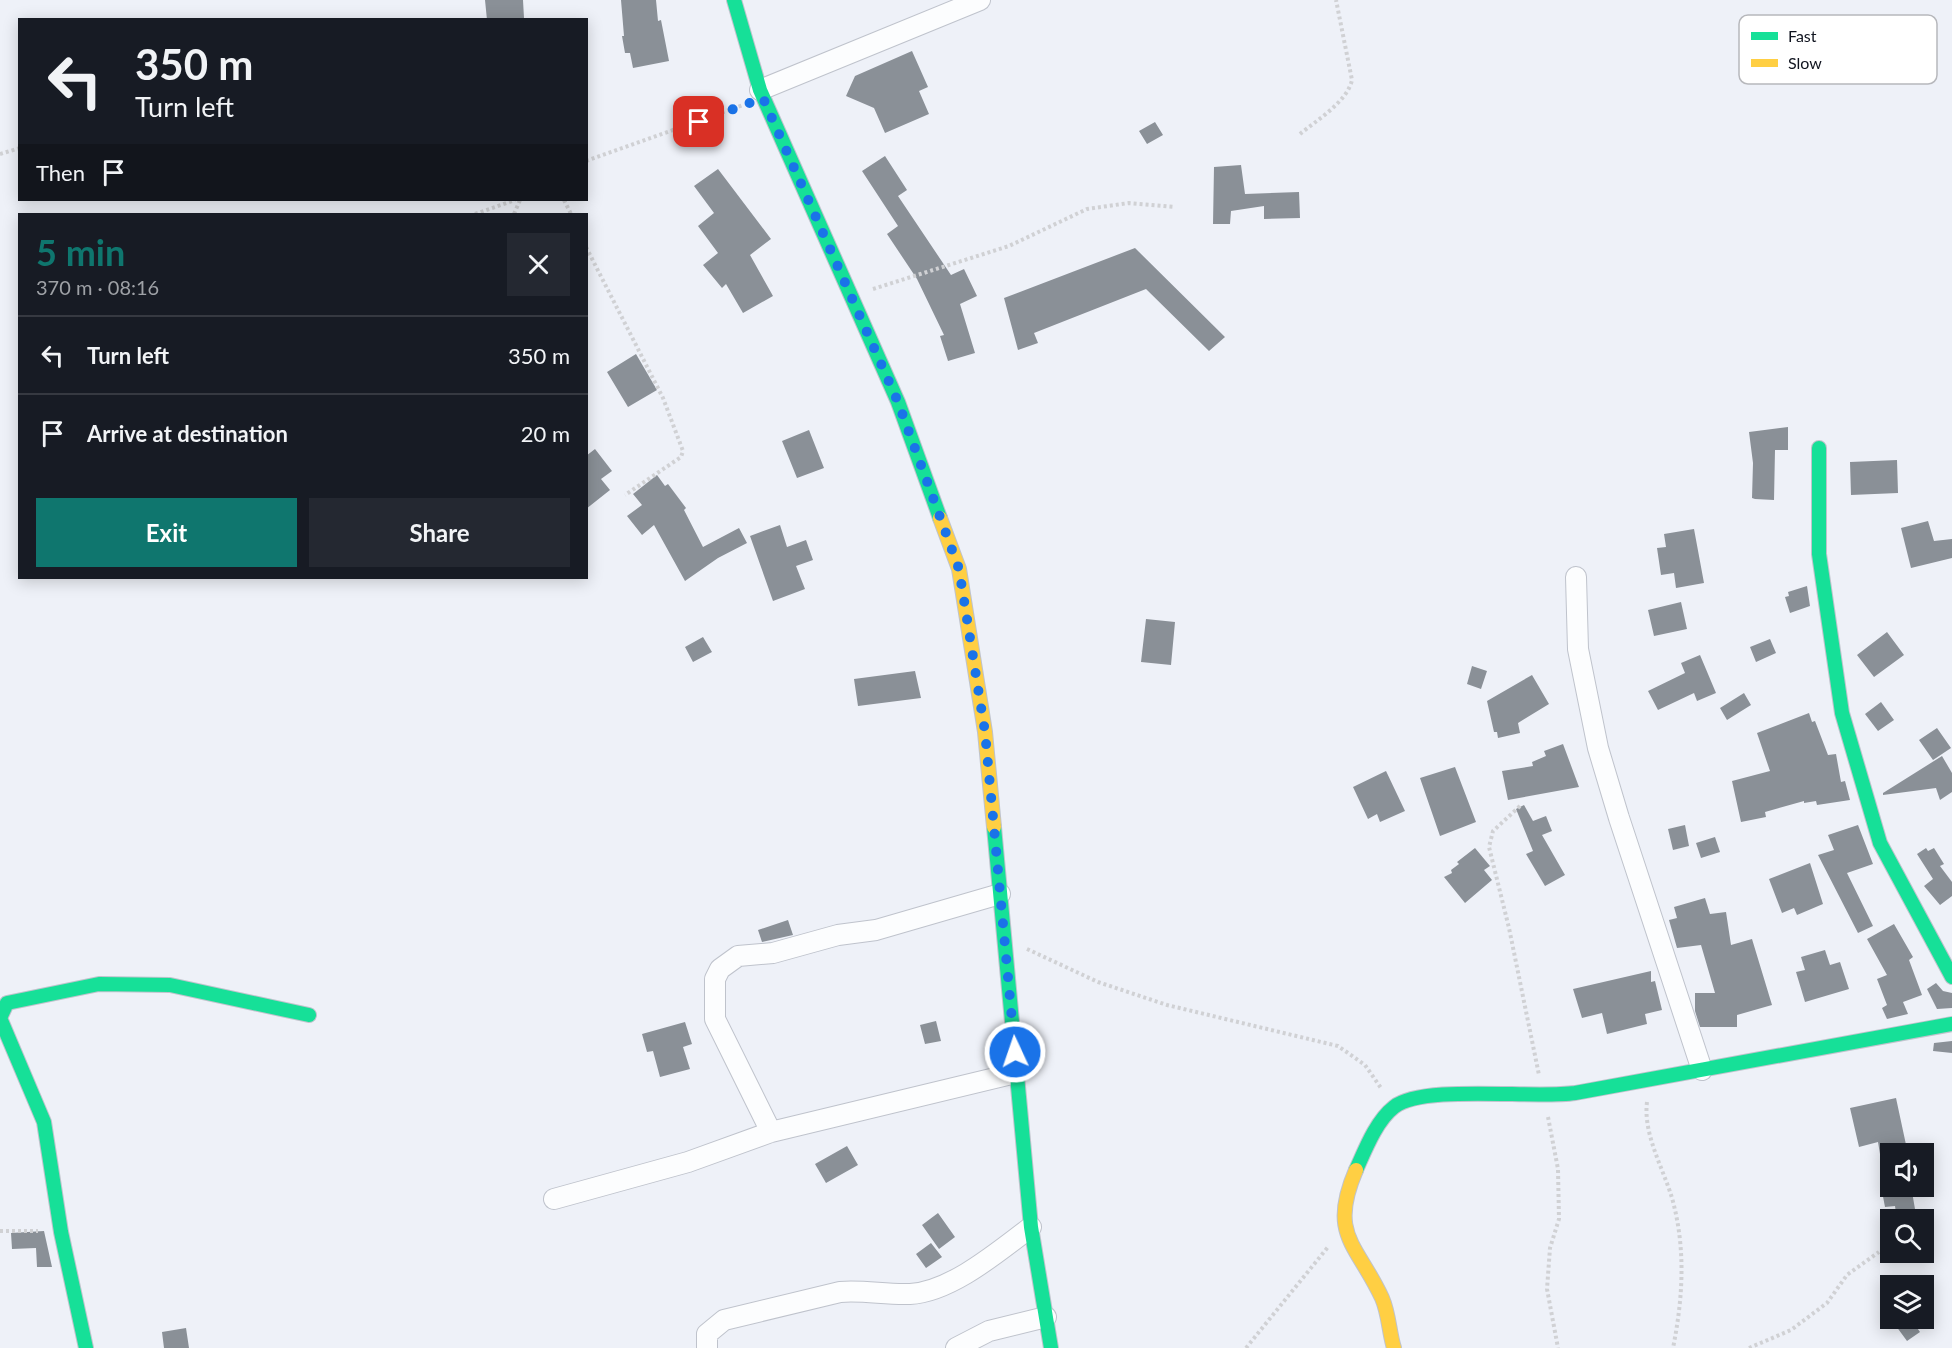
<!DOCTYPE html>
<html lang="en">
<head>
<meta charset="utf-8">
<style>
	:root { --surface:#171b24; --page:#242831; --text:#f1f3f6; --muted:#9ea1a6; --line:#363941; --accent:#0f766e }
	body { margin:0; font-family:Lato,sans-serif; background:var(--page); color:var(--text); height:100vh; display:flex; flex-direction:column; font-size:22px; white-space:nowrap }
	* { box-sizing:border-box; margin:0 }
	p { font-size:20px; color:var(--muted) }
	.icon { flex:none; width:33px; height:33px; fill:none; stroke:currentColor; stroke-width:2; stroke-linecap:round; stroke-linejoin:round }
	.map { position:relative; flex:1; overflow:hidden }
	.drawer { position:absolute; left:18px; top:213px; width:570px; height:366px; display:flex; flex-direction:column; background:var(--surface); border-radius:0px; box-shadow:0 3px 15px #0003 }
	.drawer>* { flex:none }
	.banner { position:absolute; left:18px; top:18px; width:570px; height:183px; border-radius:0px; box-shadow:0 3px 15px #0003; background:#171b24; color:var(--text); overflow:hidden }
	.buttons { position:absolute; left:1880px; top:1143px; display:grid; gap:12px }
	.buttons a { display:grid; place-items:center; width:54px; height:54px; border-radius:0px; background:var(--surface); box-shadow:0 3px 15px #0003; font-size:30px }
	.pin { position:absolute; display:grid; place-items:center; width:51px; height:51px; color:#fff; margin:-26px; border-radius:12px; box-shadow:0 3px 9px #0006 }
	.me { position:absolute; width:66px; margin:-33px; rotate:357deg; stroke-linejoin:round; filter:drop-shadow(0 0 4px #0008) }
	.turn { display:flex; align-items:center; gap:21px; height:126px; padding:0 18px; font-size:27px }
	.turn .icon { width:78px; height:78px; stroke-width:2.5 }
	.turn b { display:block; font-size:42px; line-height:51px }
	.then { display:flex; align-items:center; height:57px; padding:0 18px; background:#0003; gap:12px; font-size:22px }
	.round { display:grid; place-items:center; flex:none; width:63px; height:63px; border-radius:0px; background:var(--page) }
	.headline { display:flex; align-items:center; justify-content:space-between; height:102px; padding:0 18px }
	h1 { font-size:36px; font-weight:700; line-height:45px; color:var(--accent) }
	.cta { display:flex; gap:12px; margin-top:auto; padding:12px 18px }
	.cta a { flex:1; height:69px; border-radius:0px; background:var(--accent); color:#fff; font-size:24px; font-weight:700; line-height:69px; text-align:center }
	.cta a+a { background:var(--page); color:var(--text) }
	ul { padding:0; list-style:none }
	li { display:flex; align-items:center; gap:18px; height:78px; padding:0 18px; border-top:2px solid var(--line) }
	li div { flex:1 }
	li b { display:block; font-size:22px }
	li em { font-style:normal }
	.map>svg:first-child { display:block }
</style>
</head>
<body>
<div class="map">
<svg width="1952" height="1348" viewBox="0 0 1952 1348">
	<rect width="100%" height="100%" fill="#eef1f8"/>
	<path fill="#8a9097" d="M485,0H523L524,18L487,20Z
		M621,0H656L658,21L661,20L669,61L633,68L630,53H625L622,36H624Z
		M912,51L928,87L919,91L929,114L885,133L874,108L846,96L855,76Z
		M1155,122L1163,135L1147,144L1139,131Z
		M885,156L907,190L898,196L951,275L964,269L977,296L960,304L975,353L948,361L940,336L944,335L917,279L887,234L898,226L862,171Z
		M1241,165L1245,194L1299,192L1300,218L1264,219V206L1231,211L1230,224H1213L1214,167Z
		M718,169L771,239L750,255L773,296L743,313L726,284L722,288L703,265L718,253L698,226L714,213L694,186Z
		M1135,248L1225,337L1209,351L1146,289L1034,333L1038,343L1018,350L1004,298Z
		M636,354L657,390L628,407L607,372Z
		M1788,427V450H1775L1774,500L1755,499L1752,498L1753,463L1749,432Z
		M809,430L824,468L797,478L782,441Z
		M595,449L612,471L601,479L610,490L586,509V456Z
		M1897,460L1898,493L1851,495L1850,462Z
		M657,475L665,486L668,484L686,508L684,510L703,547L739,528L747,543L718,558L685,581L654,525L642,535L627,516L642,505L633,494Z
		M1928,521L1934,541L1952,539V558L1911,568L1901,528Z
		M780,525L787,547L806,540L813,560L796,566L805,589L773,601L750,536Z
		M1694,529L1704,583L1676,588L1674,573L1661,575L1657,548L1666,547L1664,534Z
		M1807,586L1810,606L1790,613L1785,597L1789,596L1788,592Z
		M1681,602L1687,629L1654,636L1648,610Z
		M1146,619L1175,622L1171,665L1141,662Z
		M1887,632L1904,655L1874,677L1857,655Z
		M703,637L712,652L693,662L685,647Z
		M1770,639L1776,653L1756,662L1750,647Z
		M1700,655L1716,693L1697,701L1694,693L1658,710L1648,691L1685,673L1681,663Z
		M1472,666L1487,671L1481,689L1467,684Z
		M915,671L921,698L858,706L854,679Z
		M1532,675L1549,704L1518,723L1520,733L1498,738L1497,732H1494L1487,701Z
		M1744,693L1751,705L1727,720L1720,708Z
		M1881,702L1894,720L1878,731L1865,714Z
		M1809,713L1812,722L1815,721L1828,755L1836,754L1841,782L1845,781L1850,800L1817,805L1816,801L1804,803V801L1765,812L1766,817L1741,822L1732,781L1770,771L1757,733Z
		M1937,728L1951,748L1933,760L1919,740Z
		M1563,744L1579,787L1508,800L1502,771L1533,766L1532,762L1546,756L1544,751Z
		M1942,756L1952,773V792L1940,800L1936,788L1883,795V793Z
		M1455,767L1476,822L1440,836L1420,778Z
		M1386,771L1405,811L1380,822L1377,814L1368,819L1353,787Z
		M1524,805L1533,821L1546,816L1552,831L1542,835L1565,875L1545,886L1526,854L1533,851L1516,809Z
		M1685,825L1689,846L1673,850L1668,829Z
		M1858,825L1873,864L1847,873L1873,926L1858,933L1818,855L1834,850L1828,835Z
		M1715,837L1720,852L1701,858L1696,843Z
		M1475,848L1490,866L1484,870L1492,880L1465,903L1444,877L1452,873L1451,870L1459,864L1457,862Z
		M1926,848L1928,851L1934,848L1944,864L1940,866L1952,882V896L1940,905L1924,886L1933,879L1917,854Z
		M1810,863L1823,904L1797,915L1794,908L1782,913L1769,879Z
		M1705,898L1710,914L1726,912L1731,945L1752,939L1772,1005L1737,1015V1027H1700L1695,1011V993H1715L1701,945L1677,948L1669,920L1677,918L1674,907Z
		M788,920L793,935L762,942L758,930Z
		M1894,924L1913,957L1909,960L1922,995L1903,1002L1908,1014L1887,1019L1882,1008L1887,1005L1877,979L1887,975L1867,939Z
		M1825,950L1830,965L1840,962L1849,989L1805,1002L1796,972L1805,970L1801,957Z
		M1651,971V982L1655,981L1662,1010L1645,1014L1647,1024L1607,1034L1602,1013L1582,1018L1573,989Z
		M1936,983L1943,991L1952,993V1008L1937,1009L1927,989Z
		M936,1021L941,1041L925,1044L920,1025Z
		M685,1022L692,1044L683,1047L690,1069L660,1077L653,1051L647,1052L642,1034Z
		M1952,1041V1053L1933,1051L1934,1043Z
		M1896,1098L1908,1154H1880L1878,1142L1859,1147L1850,1108Z
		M847,1146L858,1165L826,1183L815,1164Z
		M1881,1186H1911L1915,1209L1896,1213L1895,1206L1885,1207Z
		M938,1213L955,1237L939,1249L922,1225Z
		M44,1231L52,1267H37L36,1248L12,1249L11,1233Z
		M931,1243L942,1257L926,1268L916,1254Z
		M1906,1318H1910L1920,1332L1907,1341L1896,1326Z
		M186,1328L189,1348H164L162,1332Z"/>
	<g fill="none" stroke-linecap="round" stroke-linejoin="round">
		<defs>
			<path id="street" d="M760,90L980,0
				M1576,577L1578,649L1598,748L1619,818L1702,1070
				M771,1132L715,1019V979L720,969L738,956L773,953L838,935L876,930L1000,894
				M554,1199L688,1162L771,1132L1016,1073
				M707,1348V1334L724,1320L840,1292C864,1290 886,1295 910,1294C951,1292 999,1251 1031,1227
				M956,1348L989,1331L1046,1317"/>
			<path id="fast" d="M734,0L760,90L898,402L940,518
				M1819,448V554L1842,713L1880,843L1952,977
				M994,827L1031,1227L1051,1348
				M1356,1170C1365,1150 1376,1121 1394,1107C1423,1084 1533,1099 1575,1093L1952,1024
				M86,1348L61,1232L44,1122L0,1018L7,1003L99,984L170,985L309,1015"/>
			<path id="slow" d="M940,518L959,569L985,732L994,827
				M1356,1170C1328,1235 1357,1244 1382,1298C1389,1314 1389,1332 1394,1348"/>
		</defs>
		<use href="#street" stroke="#bfc3cc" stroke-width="22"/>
		<use href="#fast" stroke="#bfc3cc" stroke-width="16"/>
		<use href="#slow" stroke="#bfc3cc" stroke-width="16"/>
		<path stroke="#d0d1d4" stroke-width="4" stroke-dasharray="3 3" stroke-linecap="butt" d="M1300,134C1317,120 1347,102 1352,80L1336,0
			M0,154L20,148
			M586,161L743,105
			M564,200L571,214
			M475,214L515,200
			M514,214L520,200
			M586,247L663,398L683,451L681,457L625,495
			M873,289L1009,246L1087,209L1129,203L1175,207
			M1520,806L1493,831L1489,847L1509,928L1539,1075
			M1027,949L1098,982L1167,1005L1338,1046L1365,1065L1381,1088
			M1647,1102C1643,1134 1663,1168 1672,1198C1686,1248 1683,1298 1673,1348
			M1548,1117L1558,1169L1559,1219L1550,1248L1547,1289L1558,1348
			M0,1231H38
			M1246,1348L1328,1247
			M1749,1348L1791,1330L1827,1303L1847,1275L1879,1252"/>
		<use href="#street" stroke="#fcfdfe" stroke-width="20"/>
		<use href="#fast" stroke="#16e098" stroke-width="14"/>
		<use href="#slow" stroke="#ffcf43" stroke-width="14"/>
	</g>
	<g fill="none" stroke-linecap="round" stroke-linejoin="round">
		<path stroke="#1a73e8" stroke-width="10" stroke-dasharray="0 18" d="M699,122L763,98L898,402L959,569L985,732L1015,1052"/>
	</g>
	<rect x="1739" y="15" width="198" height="69" rx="9" fill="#fff" stroke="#b7b8bc" stroke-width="1.5"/>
	<rect x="1751" y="32" width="27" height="8" fill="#16e098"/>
	<rect x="1751" y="59" width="27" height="8" fill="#ffcf43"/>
	<g font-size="16" fill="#10141f">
		<text x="1788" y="42">Fast</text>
		<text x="1788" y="69">Slow</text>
	</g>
</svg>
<div class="buttons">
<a><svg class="icon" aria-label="sound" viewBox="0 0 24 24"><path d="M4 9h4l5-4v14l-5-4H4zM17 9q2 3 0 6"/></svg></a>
<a><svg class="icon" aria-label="search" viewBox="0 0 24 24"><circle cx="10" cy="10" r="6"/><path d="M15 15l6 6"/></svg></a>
<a><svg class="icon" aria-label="layers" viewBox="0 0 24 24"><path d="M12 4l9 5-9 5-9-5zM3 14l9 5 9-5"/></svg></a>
</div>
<div class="pin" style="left:699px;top:122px;background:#d93025"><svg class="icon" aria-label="arrive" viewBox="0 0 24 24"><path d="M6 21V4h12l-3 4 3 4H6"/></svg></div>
<svg class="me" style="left:1015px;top:1052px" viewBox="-20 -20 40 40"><circle r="17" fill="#1a73e8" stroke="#fff" stroke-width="3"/><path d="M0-11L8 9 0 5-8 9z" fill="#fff"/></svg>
<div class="banner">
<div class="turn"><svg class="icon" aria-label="left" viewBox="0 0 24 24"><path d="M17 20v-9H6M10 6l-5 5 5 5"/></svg><div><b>350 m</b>Turn left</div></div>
<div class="then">Then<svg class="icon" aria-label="arrive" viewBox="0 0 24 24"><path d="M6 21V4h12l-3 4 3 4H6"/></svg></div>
</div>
<section class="drawer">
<div class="headline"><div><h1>5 min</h1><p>370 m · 08:16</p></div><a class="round"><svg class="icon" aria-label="close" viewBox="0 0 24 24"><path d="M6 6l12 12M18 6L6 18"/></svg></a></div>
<ul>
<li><svg class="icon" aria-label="left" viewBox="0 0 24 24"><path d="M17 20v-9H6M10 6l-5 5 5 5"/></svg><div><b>Turn left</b></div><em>350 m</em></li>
<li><svg class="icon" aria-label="arrive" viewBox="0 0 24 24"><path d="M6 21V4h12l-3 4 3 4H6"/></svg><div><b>Arrive at destination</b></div><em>20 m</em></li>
</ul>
<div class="cta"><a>Exit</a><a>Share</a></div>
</section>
</div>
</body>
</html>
